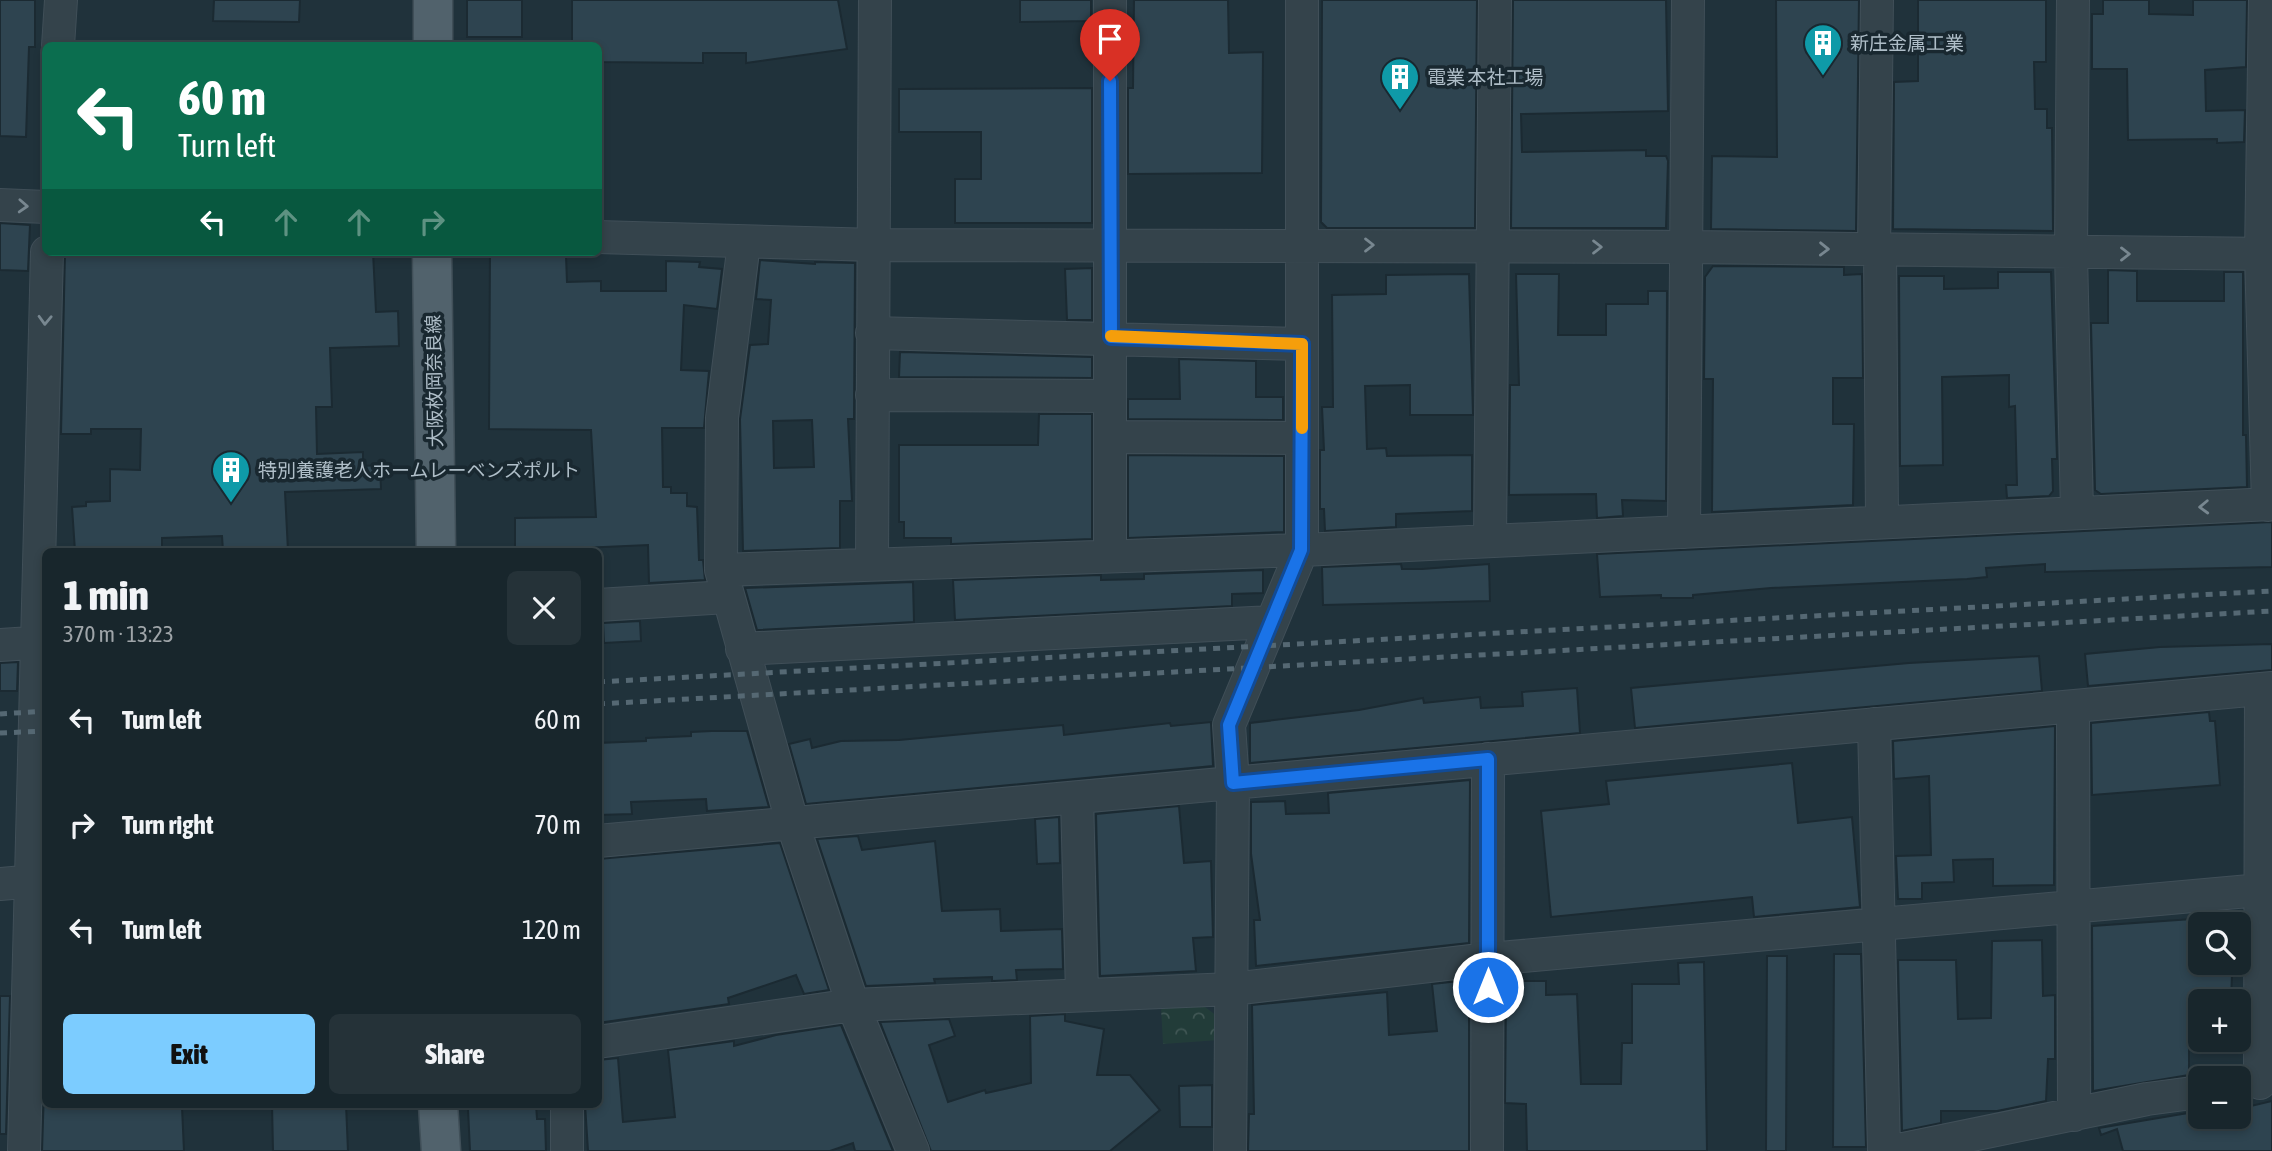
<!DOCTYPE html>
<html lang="en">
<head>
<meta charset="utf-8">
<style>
	:root { --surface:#18262c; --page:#253238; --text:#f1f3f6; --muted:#9fa5a9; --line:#364348; --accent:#7cccff }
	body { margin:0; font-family:"Asap Condensed","Noto Sans JP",sans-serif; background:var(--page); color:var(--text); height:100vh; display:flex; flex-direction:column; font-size:26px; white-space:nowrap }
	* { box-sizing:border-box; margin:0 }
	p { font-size:23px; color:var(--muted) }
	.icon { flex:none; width:38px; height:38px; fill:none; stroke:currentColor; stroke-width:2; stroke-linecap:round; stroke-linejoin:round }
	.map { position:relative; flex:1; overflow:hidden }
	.side { position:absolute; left:42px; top:548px; width:560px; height:560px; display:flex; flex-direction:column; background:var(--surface); border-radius:10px; box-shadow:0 4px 10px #0003,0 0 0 2px var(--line) }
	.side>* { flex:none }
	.guide { position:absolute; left:42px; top:42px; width:560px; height:214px; border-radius:10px; box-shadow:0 4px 10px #0003,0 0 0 2px var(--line); background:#0b6e4f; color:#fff; overflow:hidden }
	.fabs { position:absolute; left:2188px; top:912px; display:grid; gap:14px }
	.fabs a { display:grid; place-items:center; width:63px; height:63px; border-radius:10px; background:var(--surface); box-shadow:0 4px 10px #0003,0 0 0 2px var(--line); font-size:35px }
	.pin { position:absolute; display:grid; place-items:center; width:60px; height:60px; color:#fff; margin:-72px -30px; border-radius:50% 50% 50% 0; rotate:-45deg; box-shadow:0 0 7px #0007 }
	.pin .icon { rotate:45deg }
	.me { position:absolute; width:77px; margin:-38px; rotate:0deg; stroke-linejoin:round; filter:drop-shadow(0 0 5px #0008) }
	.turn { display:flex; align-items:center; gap:24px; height:147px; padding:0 21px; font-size:32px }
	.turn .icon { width:91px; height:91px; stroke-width:2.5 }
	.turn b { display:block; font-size:49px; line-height:60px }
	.lanes { display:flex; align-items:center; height:66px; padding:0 21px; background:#0003; justify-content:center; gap:35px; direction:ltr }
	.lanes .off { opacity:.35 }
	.round { display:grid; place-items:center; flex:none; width:74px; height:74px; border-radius:10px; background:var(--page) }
	.overview { display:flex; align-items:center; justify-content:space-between; height:119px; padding:0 21px }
	h1 { font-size:42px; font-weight:800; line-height:52px }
	.cta { display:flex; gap:14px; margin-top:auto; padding:14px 21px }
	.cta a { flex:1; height:80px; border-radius:10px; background:var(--accent); color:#111; font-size:28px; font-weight:800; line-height:80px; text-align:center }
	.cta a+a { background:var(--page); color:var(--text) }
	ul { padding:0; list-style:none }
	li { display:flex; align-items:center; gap:21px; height:105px; padding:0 21px }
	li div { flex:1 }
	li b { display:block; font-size:26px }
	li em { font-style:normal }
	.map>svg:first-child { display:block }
</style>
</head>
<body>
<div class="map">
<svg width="2272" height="1151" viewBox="0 0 2272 1151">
	<defs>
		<pattern id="park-crowns" width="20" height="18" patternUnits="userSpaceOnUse" patternTransform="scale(1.75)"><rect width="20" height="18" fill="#223c39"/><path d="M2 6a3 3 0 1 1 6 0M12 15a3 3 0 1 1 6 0" fill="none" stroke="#405654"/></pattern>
	</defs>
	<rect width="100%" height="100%" fill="#20323b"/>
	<path fill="url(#park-crowns)" d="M1201,1004L1217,1016L1219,1040L1163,1044L1161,1007Z"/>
	<path fill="#2e4450" stroke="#1b2a32" stroke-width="2" fill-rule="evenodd" d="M0,0H35V47H29L26,137L0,136Z
		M214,0H300L299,22L213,21Z
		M467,0H522V37H467Z
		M572,0H838L847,49L746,63V53H703V63L598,62V46H572Z
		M1020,0H1091V21L1020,22Z
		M1134,0H1228L1229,53L1263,52L1262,173L1128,174V88H1133Z
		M1322,0H1477L1475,228H1327L1321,222Z
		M1513,0H1666L1668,111L1521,114L1522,152L1646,150V156H1666L1668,161L1666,228H1511Z
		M1776,0H1859L1856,231L1711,229L1712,156L1777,157Z
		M1918,0H2046V62H2034L2035,109H2047V128H2052L2053,231L1893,229L1894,82L1918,81Z
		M2103,0H2149V14L2193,15V0H2247L2246,67L2205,70L2206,111L2245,110L2244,142L2217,143V139L2128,140L2127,69H2092V14H2103Z
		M1092,88V223H955V179H981V132H899V89Z
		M0,223L30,225L28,271L0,270Z
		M65,252H373L376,312L398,311L399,346L330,348L332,407H316L317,454L363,452V466L380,465L381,489L285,492L288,551H223L222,536L162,538V551H75L72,507L86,506V502L110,501V469L140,470L141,429H91V434H61Z
		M490,252L566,256L567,282L601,281V291H666V261L700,262L699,267L722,269L717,309L684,305L681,370L709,371L704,428H662L663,487H671V493H687V506L697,507L699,560H703L705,580L649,583L648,545L582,548V551H515V518L596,517L591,430L489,429Z
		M760,260L815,264V262L855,263L854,419H848L852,501H840V548L743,551L740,419L750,345L768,344L771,300L756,299ZM812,420L814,467L774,468L773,421Z
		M1713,266L1844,267V275L1862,274L1863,378H1833V424H1854L1853,505L1712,512L1713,379H1704L1705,277Z
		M1092,268V320H1067L1065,269Z
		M2108,270L2137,271V301H2224V272H2243V435H2246L2247,487L2101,494L2095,490L2091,323H2108Z
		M1998,272H2051L2057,459H2052L2053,491L2049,496L2007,498L2006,485H2017L2015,406L2009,407V375L1942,377L1943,465L1900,466L1899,276H1944V289L1998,288Z
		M1469,274L1473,415H1410V385L1365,386L1367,449L1386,448L1387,456L1472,455V511L1396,514V527L1325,531L1324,509H1320V450H1324L1322,407H1333L1332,295L1386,294V275Z
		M1516,274H1559L1558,335H1606V304H1648V291H1667L1666,501L1622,500L1623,516L1597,518L1596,494L1509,495L1510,385H1519Z
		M900,352L1092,357V378L899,377Z
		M1179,359L1256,361V397H1283V420L1128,419V399H1180Z
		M1039,414H1092V539L951,544V538H904V522H899V445H1038Z
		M1128,455L1284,456V532L1128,538Z
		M2272,522V567L2045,572V564L1986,568L1987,577L1967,579L1771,588L1693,595V598H1661V595L1600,597L1597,554Z
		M1401,564L1402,569H1422L1489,564L1490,601L1323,605L1322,567Z
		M1263,570V593L1232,594V606L955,620L953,580L1101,575V580L1144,579V574Z
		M913,582L914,622L757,630L745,588Z
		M640,621L641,641L604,643L603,623Z
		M2272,644V670L2088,686L2085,654L2160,647Z
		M2039,656L2042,691L1635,728L1631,688L1909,663Z
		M18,662L17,691H0V663Z
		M1577,688L1580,733L1250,763V723L1359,710L1423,698L1424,703L1480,697L1481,708L1523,706L1522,692Z
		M2209,712L2210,721H2215L2220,785L2092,795L2091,723Z
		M1211,722L1213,766L806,804L789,744L810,739L812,748L841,741L899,740L1063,725L1064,735L1170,723L1171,726Z
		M2055,726L2054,885L1993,886V859L1953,860L1954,882L1922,883V899H1898L1896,856L1931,855L1929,776L1894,779L1893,741Z
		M712,731H747L769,807L707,811L706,799L631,802L632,814L598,815V743L646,741V738L691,736V732Z
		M1792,763L1798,823L1852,817L1860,907L1754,917L1752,897L1551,917L1541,811L1609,804L1606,781Z
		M1470,780L1469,943L1256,966L1254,920H1260L1251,854V802L1285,801L1286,814L1329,813L1328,793Z
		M1179,806L1184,863L1211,861L1213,937L1193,938L1196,971L1100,976L1096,814Z
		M1059,817L1060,863L1037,864L1035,819Z
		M858,836L862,850L935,841L942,911L1000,909L1001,931L1062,929L1063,969L1016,970L1017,980L992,981V977L934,979L935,983L866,986L817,839Z
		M780,843L829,990L804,994L796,975L728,998L729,1004L598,1023V859Z
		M2221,917V924H2200V962H2224L2225,974H2232L2231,1001H2200V1040H2230V1044H2189V1075L2093,1091L2092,926Z
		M2042,940L2043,996L2055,995V1059H2048L2046,1101L1997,1111H1941V1123L1902,1131L1898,960H1956L1958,1019L1991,1018L1992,941Z
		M1834,954H1861L1866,1147H1833Z
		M1767,956H1787L1786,1151H1766Z
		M1704,962L1707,1151H1527L1526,1104L1505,1103L1506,996H1509V981H1546V995L1577,994L1581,1084H1621L1622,1043H1632V984H1679L1678,963Z
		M1469,980V1151H1248L1249,1114H1254L1252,1005L1387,992L1389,1035L1437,1031L1432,984Z
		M0,996H10L6,1134H0Z
		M1065,1014V1021L1104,1029L1097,1075H1130L1160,1110L1110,1151H931L880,1022L949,1019L955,1036L929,1045L948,1102L985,1090L986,1093L1031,1083L1030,1016Z
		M841,1025L893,1151H855L853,1143L830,1151H588L585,1104H598V1095H602L598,1060L618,1058L623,1122L675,1117L668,1050L734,1041V1046L776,1035Z
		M46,1029V1104L182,1107L184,1151H42Z
		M1212,1085V1127H1180L1179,1086Z
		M2272,1101V1151H2123L2117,1129L2101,1135L2099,1128L2200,1111V1119L2238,1116V1109Z
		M272,1104H346L348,1151H273Z
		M494,1104H536L537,1119H545L546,1151H470L468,1109L494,1107Z"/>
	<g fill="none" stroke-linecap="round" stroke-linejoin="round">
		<defs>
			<path id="minor" d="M1110,0V556
				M2073,0L2071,254L2077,512
				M2265,0L2261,254L2268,505
				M58,46L61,0
				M0,205L46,207
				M598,237L876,245L1686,247L2272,254
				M744,243L722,418L721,570L793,825L853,1005L913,1151
				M1874,250L1877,0
				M1880,250L1882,521
				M872,333L1302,344
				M872,395L1110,396
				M1111,437L1302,438
				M1684,532L1688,0
				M1490,541L1495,0
				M872,564L875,0
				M721,570L1302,550L2272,504
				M598,605L727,597
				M0,645L46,642
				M742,649L1272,622
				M2073,707L2074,1115
				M1874,724L1884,1151
				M1077,798L1082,995
				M598,841L2272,688
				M0,884L46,880
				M598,1042L853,1005L1232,989L1489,959L2272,889
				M2260,1083L2261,689
				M24,1151L47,252
				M567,1151V1104
				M1230,1151L1233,783L1229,725L1302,550V0
				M1487,1151L1488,759
				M1894,1151L2147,1099L2200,1092"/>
			<path id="major" d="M433,46V0
				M432,252L436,551
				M438,1104L441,1151"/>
		</defs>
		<use href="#minor" stroke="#404f58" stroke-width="34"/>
		<use href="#major" stroke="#404f58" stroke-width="41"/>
		<use href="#minor" stroke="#34434b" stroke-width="32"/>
		<use href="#major" stroke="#51626c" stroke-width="38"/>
		<path stroke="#556873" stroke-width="5" stroke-dasharray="7 7" stroke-linecap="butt" d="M598,682L2272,591
			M598,704L2272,611
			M0,714L46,711
			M0,733L46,731"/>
	</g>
	<defs><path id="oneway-chevron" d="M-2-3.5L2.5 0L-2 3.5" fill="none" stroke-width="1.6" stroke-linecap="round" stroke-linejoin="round" transform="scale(1.75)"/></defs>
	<g stroke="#788790">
		<use href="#oneway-chevron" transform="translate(23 206) rotate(3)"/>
		<use href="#oneway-chevron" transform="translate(1369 245)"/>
		<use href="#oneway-chevron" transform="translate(1597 247)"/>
		<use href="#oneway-chevron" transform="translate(1824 249) rotate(1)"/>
		<use href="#oneway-chevron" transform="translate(2125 254)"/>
		<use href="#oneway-chevron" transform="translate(45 320) rotate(92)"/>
		<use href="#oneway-chevron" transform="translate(2204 507) rotate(178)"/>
	</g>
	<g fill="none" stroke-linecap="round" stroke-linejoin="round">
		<defs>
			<path id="route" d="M1110,81L1111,337L1302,344L1301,550L1229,725L1233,783L1488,759V987"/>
		</defs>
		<use href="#route" stroke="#114b97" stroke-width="18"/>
		<use href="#route" stroke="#1a73e8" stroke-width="12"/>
		<path stroke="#f59e0b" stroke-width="12" d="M1111,336L1302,344V428"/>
	</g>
	<defs>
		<symbol id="building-pin" viewBox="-11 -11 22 30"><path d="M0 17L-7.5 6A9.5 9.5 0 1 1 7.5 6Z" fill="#0f9aa8" stroke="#192830"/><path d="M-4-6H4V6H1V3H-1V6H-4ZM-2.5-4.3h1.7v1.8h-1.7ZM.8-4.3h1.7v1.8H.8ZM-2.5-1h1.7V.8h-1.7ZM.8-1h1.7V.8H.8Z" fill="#fff"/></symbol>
	</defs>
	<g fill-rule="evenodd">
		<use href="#building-pin" x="1801" y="21" width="44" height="60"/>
		<use href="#building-pin" x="1378" y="55" width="44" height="60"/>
		<use href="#building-pin" x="209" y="448" width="44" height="60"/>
	</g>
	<g text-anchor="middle" stroke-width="7" stroke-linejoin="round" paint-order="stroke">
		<g font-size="19" fill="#afbec8" stroke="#192830" text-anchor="start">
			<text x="1850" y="50">新庄金属工業</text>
			<text x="1427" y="84">電業 本社工場</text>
			<text x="258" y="477">特別養護老人ホームレーベンズポルト</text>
		</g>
		<g font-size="19" fill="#afbec8" stroke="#192830">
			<text transform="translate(434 381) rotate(-91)" y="7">大阪枚岡奈良線</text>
		</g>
	</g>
</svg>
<div class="fabs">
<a><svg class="icon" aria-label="search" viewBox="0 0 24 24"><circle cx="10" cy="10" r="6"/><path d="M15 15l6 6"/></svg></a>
<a>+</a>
<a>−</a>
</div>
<div class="pin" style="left:1110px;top:81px;background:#d93025"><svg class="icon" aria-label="arrive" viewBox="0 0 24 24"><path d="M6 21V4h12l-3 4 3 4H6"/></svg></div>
<svg class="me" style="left:1488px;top:987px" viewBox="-20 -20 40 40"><circle r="17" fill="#1a73e8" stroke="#fff" stroke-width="3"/><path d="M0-11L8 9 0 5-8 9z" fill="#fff"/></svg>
<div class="guide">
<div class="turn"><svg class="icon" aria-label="left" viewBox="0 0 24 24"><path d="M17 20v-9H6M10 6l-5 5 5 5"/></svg><div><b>60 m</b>Turn left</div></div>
<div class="lanes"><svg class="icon" aria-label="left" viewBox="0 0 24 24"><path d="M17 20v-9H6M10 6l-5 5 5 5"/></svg><svg class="icon off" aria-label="ahead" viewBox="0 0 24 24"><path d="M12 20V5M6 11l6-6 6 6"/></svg><svg class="icon off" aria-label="ahead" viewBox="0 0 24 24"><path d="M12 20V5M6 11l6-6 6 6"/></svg><svg class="icon off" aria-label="right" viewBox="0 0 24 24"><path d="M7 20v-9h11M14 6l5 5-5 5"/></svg></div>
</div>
<section class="side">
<div class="overview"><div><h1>1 min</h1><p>370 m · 13:23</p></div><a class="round"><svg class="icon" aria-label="close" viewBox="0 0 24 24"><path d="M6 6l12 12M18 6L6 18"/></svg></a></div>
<ul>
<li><svg class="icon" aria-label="left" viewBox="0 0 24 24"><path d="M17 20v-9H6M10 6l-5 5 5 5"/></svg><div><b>Turn left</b></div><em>60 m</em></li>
<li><svg class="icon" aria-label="right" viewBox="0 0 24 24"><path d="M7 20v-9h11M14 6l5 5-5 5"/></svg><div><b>Turn right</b></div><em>70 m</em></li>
<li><svg class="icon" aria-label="left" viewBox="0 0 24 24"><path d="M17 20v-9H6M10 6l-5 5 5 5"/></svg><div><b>Turn left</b></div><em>120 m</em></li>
</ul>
<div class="cta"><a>Exit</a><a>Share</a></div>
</section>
</div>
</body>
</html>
